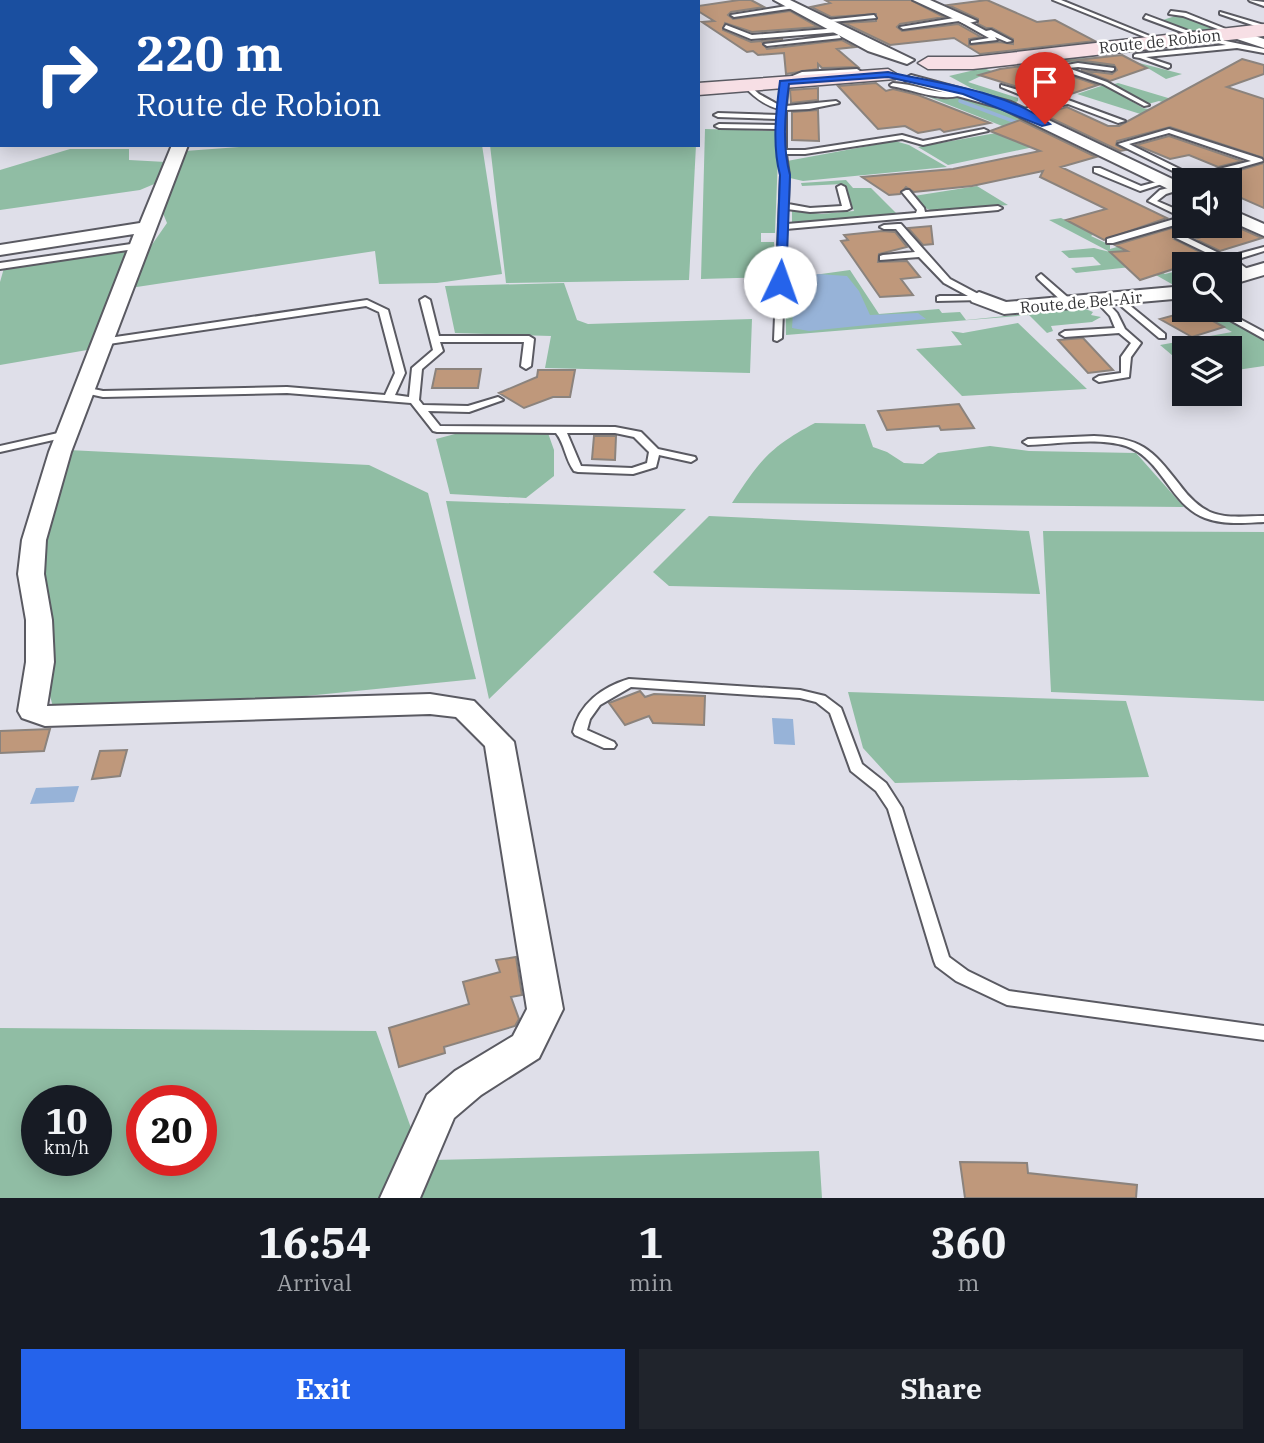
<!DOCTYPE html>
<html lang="en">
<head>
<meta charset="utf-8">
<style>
	:root { --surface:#171b24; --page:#20242c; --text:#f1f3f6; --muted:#9ea1a6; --accent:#2563eb }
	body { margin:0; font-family:"IBM Plex Serif",serif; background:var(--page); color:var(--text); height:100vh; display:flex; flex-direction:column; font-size:26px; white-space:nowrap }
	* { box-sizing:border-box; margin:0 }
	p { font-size:23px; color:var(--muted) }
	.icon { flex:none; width:38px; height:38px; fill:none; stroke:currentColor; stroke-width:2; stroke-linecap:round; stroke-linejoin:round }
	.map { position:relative; height:1198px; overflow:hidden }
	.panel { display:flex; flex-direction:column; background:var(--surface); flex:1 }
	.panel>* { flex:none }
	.guide { position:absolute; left:0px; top:0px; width:700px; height:147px; box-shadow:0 4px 18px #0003; background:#1a4fa0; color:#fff; overflow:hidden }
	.tools { position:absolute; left:1172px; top:168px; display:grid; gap:14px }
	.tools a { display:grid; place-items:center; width:70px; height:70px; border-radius:0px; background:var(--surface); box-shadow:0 4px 18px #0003; font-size:35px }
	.speed { position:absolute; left:21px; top:1085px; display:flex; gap:14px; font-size:35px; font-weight:700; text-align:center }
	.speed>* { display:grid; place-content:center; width:91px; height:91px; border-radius:50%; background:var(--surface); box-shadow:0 4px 18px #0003; line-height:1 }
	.speed small { font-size:18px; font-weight:400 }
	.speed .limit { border:10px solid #d22; background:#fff; color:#111 }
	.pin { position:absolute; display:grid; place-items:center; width:60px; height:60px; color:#fff; margin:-72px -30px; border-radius:50% 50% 50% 0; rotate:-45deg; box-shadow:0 0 7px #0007 }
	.pin .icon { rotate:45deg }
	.me { position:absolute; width:77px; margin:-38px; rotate:3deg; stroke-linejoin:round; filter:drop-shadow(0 0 5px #0008) }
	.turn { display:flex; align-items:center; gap:24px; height:147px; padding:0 21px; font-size:32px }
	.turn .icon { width:91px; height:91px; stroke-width:2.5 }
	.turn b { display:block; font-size:49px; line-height:60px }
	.eta { display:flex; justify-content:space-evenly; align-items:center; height:119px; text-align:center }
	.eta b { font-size:42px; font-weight:700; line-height:49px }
	.primary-button { display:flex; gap:14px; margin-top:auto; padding:14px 21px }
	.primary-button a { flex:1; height:80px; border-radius:0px; background:var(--accent); color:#fff; font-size:28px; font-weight:700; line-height:80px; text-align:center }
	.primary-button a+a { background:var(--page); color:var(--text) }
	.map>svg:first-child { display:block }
</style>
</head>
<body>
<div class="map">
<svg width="1264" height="1198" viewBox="0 0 1264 1198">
	<rect width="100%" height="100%" fill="#dfdfe9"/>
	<path fill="#90bda4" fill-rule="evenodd" d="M1175,16H1184L1217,28L1192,32L1160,21Z
		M1112,56L1182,74L1166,79L1146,67L1120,71L1060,60Z
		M983,68L992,71L968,82L1018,98V101L1014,103L971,88L949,76Z
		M1118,83L1215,112L1202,119L1172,124L1077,94L1104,85L1143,108L1191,119L1201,113L1159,101L1148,104L1111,85Z
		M901,86L938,99L969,96L971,100L1003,110L1043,130L1027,133L1050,145Z
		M705,129L779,131L775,233H761V242H774L775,277L701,279Z
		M996,133L1043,145L948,165L918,147Z
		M895,141L909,145L947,167L803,181L790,178L787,161Z
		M265,145H482L502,274L437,283L379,284L375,251L130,288L142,259L167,223L162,211L185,151Z
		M490,145H696L689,280L506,283Z
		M70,149H129V160L166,162L159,182L140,190L0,210V170Z
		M846,180L853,188H871L898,215L797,224L792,222V210L821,214L854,211L843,184L802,186L801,183Z
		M977,186L1008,205L935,212L925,208L914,196Z
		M1061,218L1094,234L1091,236L1110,245V249L1187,226H1209L1123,251L1165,274L1185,269V285L1177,287L1140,266L1076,273L1071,268L1101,265L1093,257L1069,258L1061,251L1094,248L1110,252L1049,220Z
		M130,251L93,349L0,365V282L4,268Z
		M850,270L879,314L939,309L942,313L960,312L966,320L1083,308L1093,312L1091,315L1101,317L1092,322L1051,326L1053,331L1047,333L1029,315L786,335L785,279Z
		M564,283L577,320L588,324L752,319L750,373L545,368L551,336L455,333L445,286Z
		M1193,310H1209L1264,339V366L1230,371V348H1185V366L1160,345L1232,332Z
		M1018,323L1087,389L962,396L916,349L962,345L951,331L963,333Z
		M815,423L865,424L873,447L887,452L904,463L923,464L938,453L990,446L1029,451L1136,453L1184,507L732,503C760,461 768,448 815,423Z
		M548,433L554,450V476L526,498L450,494L436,439L455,434Z
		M68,450L369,465L428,493L476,679L276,699L53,707L49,692L42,582L43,543Z
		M446,501L686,509L489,699Z
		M709,516L1029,531L1040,594L669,586L653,572Z
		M1043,531L1264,532V701L1051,692Z
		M848,692L1126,701L1149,777L895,783L863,748Z
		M0,1028L376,1031L415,1139L389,1198H0ZM37,1101H96V1160H37ZM142,1101H201V1160H142Z
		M819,1151L822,1198H416L433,1160Z"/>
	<path fill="#97b3d8" d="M818,274L847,276L859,291L870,315L918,313L926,319L809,331L792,328L795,282Z
		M772,718L793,719L795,745L774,744Z
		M79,786L74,802L30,804L36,788Z"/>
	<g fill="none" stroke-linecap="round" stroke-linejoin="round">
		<path stroke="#97b3d8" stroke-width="3.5" d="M431,0L433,2
			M960,101L1021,124"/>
	</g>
	<path fill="#bf987b" stroke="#8b837d" stroke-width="2" d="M739,0H751L764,7L731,12L728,15L733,19L790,11L818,27L752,32L725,23L723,30L751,42L783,39L762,42L767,49L842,40L855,47L837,49L858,67L822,68L818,64V69L786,74L784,53L758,55L753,51L747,52L702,22L714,21L698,11V6Z
		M825,0H911L944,17L900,24L897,27L902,31L958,24L981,37L969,39V45L999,42L1013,44V39L992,28H986L978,24V19L948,5L987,0L1037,22L1055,20L1095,41L980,54L954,38L890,45L844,23L876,21V14L831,17L811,7L830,3Z
		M1122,55L1147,68L1110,81L1081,70L1112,74L1117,70L1114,65L1078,60L1059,62Z
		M1242,59L1264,65V74L1227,87L1264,99V158L1170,127L1117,141L1116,145L1125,150L1120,151L1042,114L1067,107L1108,126H1119Z
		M1045,63L1057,71L1098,85L1056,99L979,75L1000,69Z
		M876,83L886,91L893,89L918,95L990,123L944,132L940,129L918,133L905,126L878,129L838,86Z
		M818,88V100L791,103L790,90Z
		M818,110L819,141L792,140V112Z
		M1020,120L1096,157L1061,167L1167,218L1104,240L1066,220L1106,209L1040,177L1043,171L972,186L914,192L906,187L900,194L889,195L862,177L953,169L1040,151L990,131Z
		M1169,136L1242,161L1218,167L1189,155L1170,159L1136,145Z
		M1264,163V208L1230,193V173Z
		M1182,225L1192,230L1174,239L1210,257L1140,280L1110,252L1127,251L1115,245Z
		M931,226L933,244L923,245L908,228Z
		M1235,226L1262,238L1220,251L1195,239Z
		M882,231L895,232L907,247L879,254L878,262L907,261L920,277L901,279L913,295L880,297L841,241L848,240L844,235Z
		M1193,310L1224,327L1192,337L1160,319Z
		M1083,338L1113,370L1088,373L1058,340Z
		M436,369H481L478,388H432Z
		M538,370H575L570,397H553L524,408L499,393L537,377Z
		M959,404L974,428L941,430L939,426L887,430L878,411Z
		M594,436H616L615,460L592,459Z
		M640,691L645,697L654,694L705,696L704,725L653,723L649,716L625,725L609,703Z
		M50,729L44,751L0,753V731Z
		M127,750L120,776L92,779L100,751Z
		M516,957L522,995L511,997L519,1019L515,1026L444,1047L445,1053L399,1067L389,1028L469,1004L463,982L500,972L496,960Z
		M960,1162L1027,1163L1028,1173L1137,1185L1136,1198H965Z"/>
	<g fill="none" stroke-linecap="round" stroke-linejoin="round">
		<defs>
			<path id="service" d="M569,0H576L567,2Z
				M664,0H674L671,2Z
				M1053,0H1061L1162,41L1157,42Z
				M1249,0L1264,2V6L1250,1Z
				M793,5L795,8L734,17L731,15Z
				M1171,11L1186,13L1236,33L1231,34L1183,16L1169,14Z
				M1220,12L1264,25V29L1220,14Z
				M874,15L876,18L820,23L817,21Z
				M1146,15L1202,36L1264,49V53L1237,48L1146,57L1170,65V67L1168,68L1140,58L1134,57V55L1136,54L1226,45L1198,38L1144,18Z
				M960,17L986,31L991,30L1012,41L1007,42L995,37L997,40L971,43V41L989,38L959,21L903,29L900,27Z
				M726,25L752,35L839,28L842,30L839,32L751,39L724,28Z
				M839,35L841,38L767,46L764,44Z
				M1041,53L1061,66L1078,63L1114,68V70L1112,71L1078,67L1068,68L1107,82L1149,105L1144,106L1103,84L1058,69L1039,56L1038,55Z
				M0,62H2V66H0Z
				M857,69L860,71L859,72L803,76L788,83L786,106L836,101L839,103L809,109L786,110V150H805L902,135L923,141L984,129L988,131L923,145L902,139L805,154H786L789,175L788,204L810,208L842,206L837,187L841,185L845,187L851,208L847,210L810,212L787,209V224L916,213L917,210L902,192L906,190H909L924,208L925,212L998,206L1002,208L998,210L786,229L782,338L777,341L774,340L781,175L778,129L719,128L715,126L719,124L778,125V119L718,117L714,115L718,113L779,115V109C764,105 754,97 744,86V84H748L759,94L779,105L783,80L802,72Z
				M893,83C920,84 938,98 966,90L969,92C945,105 916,90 891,86L890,85Z
				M1001,85L1039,96L1043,101L1038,106L1068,100L1125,121L1118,123L1068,104L1019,113V111L1028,108L1036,101L1001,87Z
				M1169,129L1262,159L1263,161L1214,175L1210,173L1211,171L1251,161L1169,133L1129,144L1198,178L1185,182L1183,180L1187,178L1118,144Z
				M1094,168H1100L1141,186L1164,180L1168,182L1140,191L1094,172Z
				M1185,184V188L1166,194L1157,201L1185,213V222L1113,243H1107V239L1181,217L1148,201L1160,190Z
				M898,224H901L950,279L982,296V300L937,301V297L940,296H968L944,283L919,257L880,260V256L883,255L915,252L896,229H884L880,227L884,225Z
				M1214,226H1226L1188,238L1227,257L1264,247V251L1235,260L1250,271V275H1244L1230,264L1176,238Z
				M138,243L141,244V248L0,269V263Z
				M1041,274L1072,301V305H1066L1038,279L1037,277Z
				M1117,295L1165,334V338H1159L1114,300V296Z
				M425,297L430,300L439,336H529L534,339L531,366L526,369L521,366L524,342H440L443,351L422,369L419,400L423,405L468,406L498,397L503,400L469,412L428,411L440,426L615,427L641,432L658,449L695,457L696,459L691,462L659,455L656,467L633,474L578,472L574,471C565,459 565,444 556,433L437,432L433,431L411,403L287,393L103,397L80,392L79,390L84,387L103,391L287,387L385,395L395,373L379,312L366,306L102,345L97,342L102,339L367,300L388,310L405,373L395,395L409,397L412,368L433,350L420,300ZM567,433H615L634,437L649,452L647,463L632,468L581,466Z
				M1100,297L1103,298L1117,313L1125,329L1141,343L1131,357L1129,377L1099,382L1094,379L1099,376L1121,373V357L1131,343L1119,333L1065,337L1060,334L1065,331L1115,328L1110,316L1095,300Z
				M1212,310H1223L1264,332V339Z
				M67,431L71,432L72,434L71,436L0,452V446Z
				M1094,436C1141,438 1151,448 1179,484C1187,495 1197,506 1210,512C1226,519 1247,516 1264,516V522C1244,523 1224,525 1205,518C1170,505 1162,458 1126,446C1098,437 1057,444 1028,445L1023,442L1028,439Z
				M629,679L800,690L825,696L841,708L862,764L886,783L902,808L949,957L968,971L1009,991L1264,1026V1040L1007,1005L956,981L936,966L934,961L888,809L876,791L851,771L830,713L816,702L800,698L631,687L600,705L590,719L587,730L614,742L616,745L614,748H604L575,735L573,732C579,704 602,687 629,679Z"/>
			<path id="minor" d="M460,0H477L459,2Z
				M774,0H790L914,60L907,64L868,51Z
				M913,0H930L977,21L965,24Z
				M1233,29L1264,39V48L1228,36V30Z
				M911,75L1011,102L1185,185V197L1001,108L906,82L904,79Z
				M172,145H188L71,452L46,540L44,574L52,620L54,662L47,706L430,694L474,701L514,742L563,1009L539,1058L481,1095L454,1118L420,1198H380L427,1095L455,1071L513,1036L527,1009L485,746L456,717L430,714L45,726L22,718L18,711L26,662V620L18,574L22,540L49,452L134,234L0,255V245L140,223Z
				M1230,209L1264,224V236L1230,221Z
				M1264,263V275L1230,285V273Z
				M1185,286V298L1004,314L972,302L969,298L979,292L1006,302Z"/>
			<path id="secondary" d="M1264,24V36L973,69H928L918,63L928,57H973Z
				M888,69L898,75L895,79L698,95V83Z
				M0,121H2V133H0Z"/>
		</defs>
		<use href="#service" stroke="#5a5a62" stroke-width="4"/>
		<use href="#minor" stroke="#5a5a62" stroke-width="4"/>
		<use href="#secondary" stroke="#5a5a62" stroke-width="3"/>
		<use href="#service" fill="#fff" fill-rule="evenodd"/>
		<use href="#minor" fill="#fff" fill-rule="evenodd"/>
		<use href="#secondary" fill="#f7dfe5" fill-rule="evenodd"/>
	</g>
	<path fill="#2563eb" stroke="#184099" stroke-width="2" d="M888,72C937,83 1010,92 1050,124L1042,126L963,94L888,77L789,84C785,113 782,146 790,175L786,282L776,285L780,175C772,145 776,111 780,81Z"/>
	<g text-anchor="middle" stroke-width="5" stroke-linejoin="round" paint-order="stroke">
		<g font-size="16" fill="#343437" stroke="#fff">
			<text transform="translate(1160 41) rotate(-6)" y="6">Route de Robion</text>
			<text transform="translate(1081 302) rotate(-5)" y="6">Route de Bel-Air</text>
		</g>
	</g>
</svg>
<div class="tools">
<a><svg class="icon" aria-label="sound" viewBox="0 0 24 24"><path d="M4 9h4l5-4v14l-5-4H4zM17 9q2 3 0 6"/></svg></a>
<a><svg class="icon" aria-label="search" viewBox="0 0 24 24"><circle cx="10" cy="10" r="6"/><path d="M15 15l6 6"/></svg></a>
<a><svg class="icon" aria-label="layers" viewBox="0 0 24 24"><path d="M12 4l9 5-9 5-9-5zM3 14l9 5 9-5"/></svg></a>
</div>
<div class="speed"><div>10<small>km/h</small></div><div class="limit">20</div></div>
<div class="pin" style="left:1045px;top:124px;background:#d93025"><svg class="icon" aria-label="arrive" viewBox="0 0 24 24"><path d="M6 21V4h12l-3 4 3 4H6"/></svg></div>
<svg class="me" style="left:780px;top:282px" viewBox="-20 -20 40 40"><circle r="19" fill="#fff"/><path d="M0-13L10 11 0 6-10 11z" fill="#2563eb"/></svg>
<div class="guide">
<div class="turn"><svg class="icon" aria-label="right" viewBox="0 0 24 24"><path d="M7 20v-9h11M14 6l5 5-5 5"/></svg><div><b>220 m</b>Route de Robion</div></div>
</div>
</div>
<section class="panel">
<div class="eta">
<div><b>16:54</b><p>Arrival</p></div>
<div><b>1</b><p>min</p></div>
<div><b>360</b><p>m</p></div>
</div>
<div class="primary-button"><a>Exit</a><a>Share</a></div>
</section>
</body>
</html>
